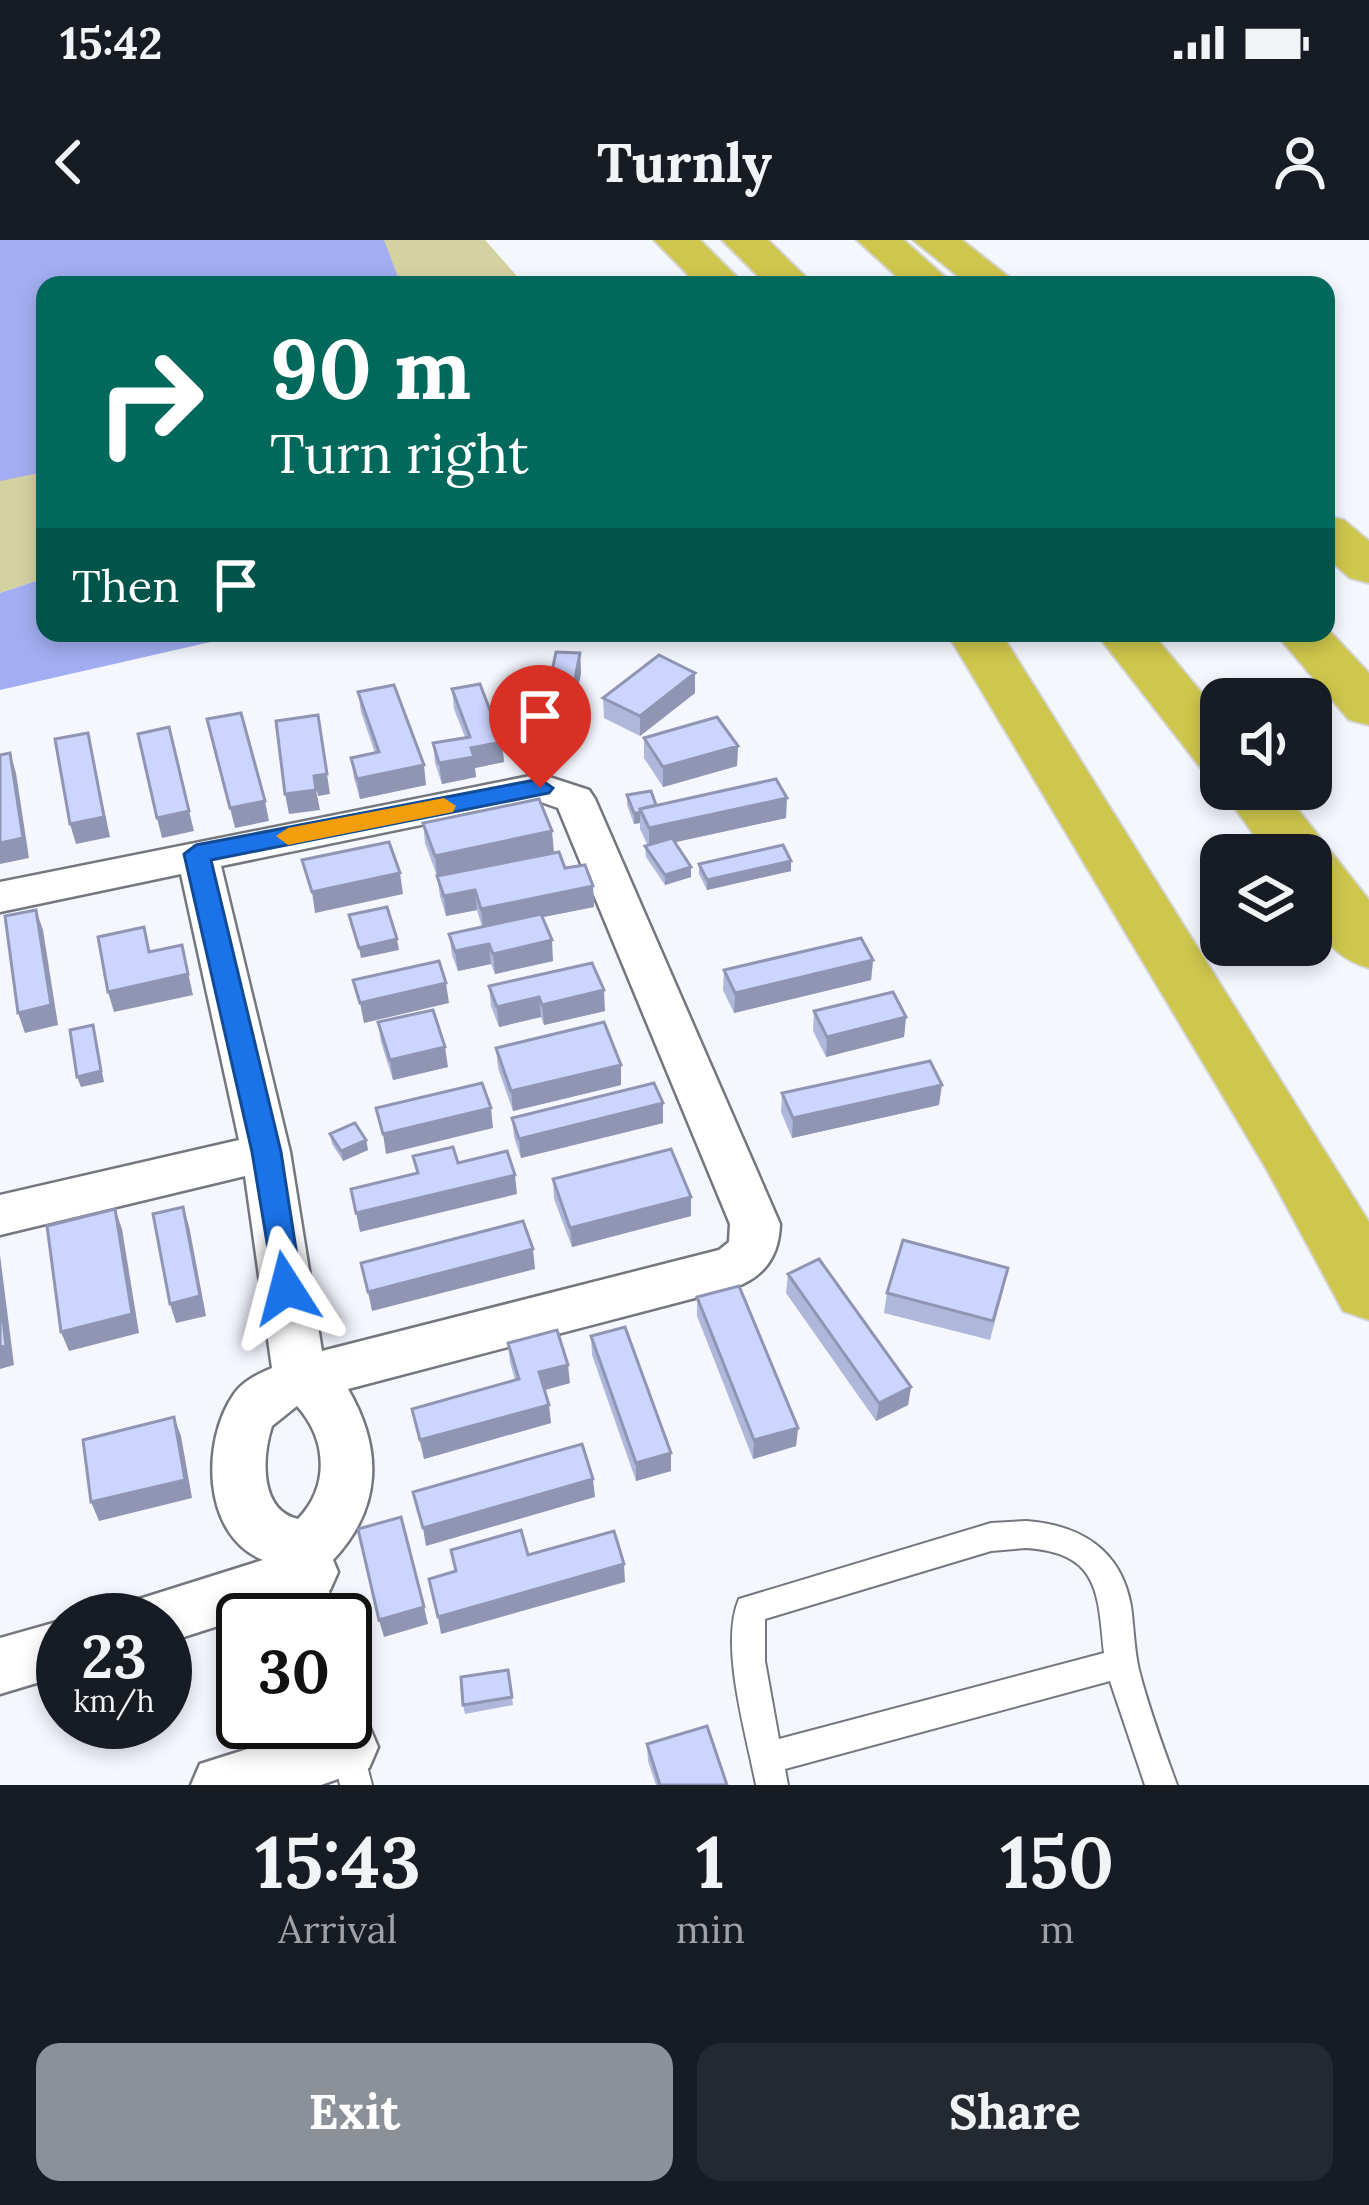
<!DOCTYPE html>
<html lang="en">
<head>
<meta charset="utf-8">
<style>
	:root { --surface:#171b24; --page:#242831; --text:#f1f3f6; --muted:#9ea1a6; --accent:#8c9099 }
	body { margin:0; font-family:Lora,serif; background:var(--page); color:var(--text); height:100vh; display:flex; flex-direction:column; font-size:45px; white-space:nowrap }
	* { box-sizing:border-box; margin:0 }
	p { font-size:39px; color:var(--muted) }
	.icon { flex:none; width:66px; height:66px; fill:none; stroke:currentColor; stroke-width:2; stroke-linecap:round; stroke-linejoin:round }
	.map { position:relative; height:1545px; overflow:hidden }
	.sheet { display:flex; flex-direction:column; background:var(--surface); flex:1 }
	.sheet>* { flex:none }
	.top-card { position:absolute; left:36px; top:36px; width:1299px; height:366px; border-radius:24px; box-shadow:0 6px 18px #0003; background:#00695c; color:#fff; overflow:hidden }
	.fabs { position:absolute; left:1200px; top:438px; display:grid; gap:24px }
	.fabs a { display:grid; place-items:center; width:132px; height:132px; border-radius:24px; background:var(--surface); box-shadow:0 6px 18px #0003; font-size:60px }
	.speed { position:absolute; left:36px; top:1353px; display:flex; gap:24px; font-size:60px; font-weight:700; text-align:center }
	.speed>* { display:grid; place-content:center; width:156px; height:156px; border-radius:50%; background:var(--surface); box-shadow:0 6px 18px #0003; line-height:1 }
	.speed small { font-size:30px; font-weight:400 }
	.speed .limit { border:6px solid #111; border-radius:18px; background:#fff; color:#111 }
	.pin { position:absolute; display:grid; place-items:center; width:102px; height:102px; color:#fff; margin:-123px -51px; border-radius:50% 50% 50% 0; rotate:-45deg; box-shadow:0 0 12px #0007 }
	.pin .icon { rotate:45deg }
	.me { position:absolute; width:132px; margin:-66px; rotate:351deg; stroke-linejoin:round; filter:drop-shadow(0 0 9px #0008) }
	.turn { display:flex; align-items:center; gap:42px; height:252px; padding:0 36px; font-size:54px }
	.turn .icon { width:156px; height:156px; stroke-width:2.5 }
	.turn b { display:block; font-size:84px; line-height:102px }
	.then { display:flex; align-items:center; height:114px; padding:0 36px; background:#0003; gap:24px; font-size:45px }
	.eta { display:flex; justify-content:space-evenly; align-items:center; height:204px; text-align:center }
	.eta b { font-size:72px; font-weight:700; line-height:84px }
	.button { display:flex; gap:24px; margin-top:auto; padding:24px 36px }
	.button a { flex:1; height:138px; border-radius:24px; background:var(--accent); color:#fff; font-size:48px; font-weight:700; line-height:138px; text-align:center }
	.button a+a { background:var(--page); color:var(--text) }
	.status { display:flex; justify-content:space-between; align-items:center; height:84px; padding:0 60px; background:var(--surface); direction:ltr }
	.status svg { height:33px; fill:currentColor }
	header { display:flex; justify-content:space-between; align-items:center; height:156px; padding:0 36px; background:var(--surface); font-size:54px; font-weight:700 }
	.map>svg:first-child { display:block }
</style>
</head>
<body>
<div class="status"><b>15:42</b><svg viewBox="0 0 49 12"><path d="M0 12V9h3v3zM5 12V6h3v6zM10 12V3h3v9zM15 12V0h3v12zM26 1h20v11H26zM47 4h2v5h-2z"/></svg></div>
<header><svg class="icon" aria-label="back" viewBox="0 0 24 24"><path d="M15 5l-7 7 7 7"/></svg>Turnly<svg class="icon" aria-label="person" viewBox="0 0 24 24"><circle cx="12" cy="8" r="4"/><path d="M4 21q1-7 8-7t8 7"/></svg></header>
<div class="map">
<svg width="1369" height="1545" viewBox="0 0 1369 1545">
	<rect width="100%" height="100%" fill="#f5f7ff"/>
	<path fill="#d5d2a2" d="M0,0H485L525,45H45V338L0,353Z"/>
	<path fill="#a2aef1" d="M0,0H384L401,45H45V232L0,241Z
		M45,338V393H250L0,450V353Z"/>
	<g fill="none" stroke-linecap="round" stroke-linejoin="round">
		<defs>
			<path id="lane" d="M1026,1281C1080,1285 1121,1309 1131,1366C1134,1387 1134,1409 1139,1430C1149,1469 1163,1507 1177,1545H1145L1110,1441L785,1529L788,1545H756C747,1496 719,1405 739,1359L991,1283ZM1026,1308C1099,1313 1098,1352 1104,1413L779,1499L765,1421V1379L991,1311Z
				M310,1313L321,1317L336,1380H306L295,1327L299,1317Z
				M347,1486L358,1491L372,1545H340L331,1502L336,1491Z"/>
			<path id="street" d="M540,534L589,550L595,559L780,984C779,1017 764,1037 733,1048L348,1149C383,1209 382,1268 333,1320L338,1332L330,1350L165,1403V1380H124L133,1361L263,1320C202,1296 201,1201 234,1154C243,1141 258,1134 272,1128L245,936L0,995V955L239,900L181,634L0,672V642ZM538,561L558,568L730,984L729,1002L719,1010L322,1111L290,912L221,626ZM297,1166C327,1199 330,1246 298,1279C259,1270 262,1217 272,1186Z
				M64,1380L63,1435L0,1454V1398Z
				M348,1477L369,1486L378,1507L369,1528L321,1545H191L200,1524Z"/>
			<path id="highway" d="M654,0H700L745,45H698Z
				M722,0H768L814,45H767Z
				M857,0H904L954,45H906Z
				M913,0H962L1019,45H969Z
				M1326,276L1344,280L1369,301V343L1350,338L1326,317Z
				M1326,387L1369,433V485L1349,480L1275,393H1326Z
				M947,393H1001L1369,982V1080L1343,1071L1267,930Z
				M1096,393H1152L1221,476V533L1200,527Z
				M1221,548L1282,549L1369,660V728C1312,711 1311,665 1311,615H1268Z"/>
		</defs>
		<use href="#lane" stroke="#75777f" stroke-width="4"/>
		<use href="#street" stroke="#75777f" stroke-width="5"/>
		<use href="#highway" stroke="#d5d5d6" stroke-width="4"/>
		<use href="#lane" fill="#fff" fill-rule="evenodd"/>
		<use href="#street" fill="#fff" fill-rule="evenodd"/>
		<use href="#highway" fill="#cfc74d" fill-rule="evenodd"/>
	</g>
	<path fill="#afb7da" d="M580,413L581,433L566,510L542,509L540,489Z
		M695,433V453L640,496L604,478L603,458Z
		M452,449L502,502L504,522L475,528L476,537L442,544L435,523L433,503L465,497L454,469Z
		M358,452L426,545L360,559L354,538L351,518L375,513L361,472Z
		M644,498L738,506L737,526L663,547L644,518Z
		M627,555L656,565L786,578L675,602L691,627V637L665,645L646,617L645,606H648L640,589V583L634,584L627,565Z
		M423,583L554,612L459,632L565,628L593,646L594,667L543,677L553,721L495,734L491,724L458,731L452,715L449,694L482,687L477,670L446,676L440,656L437,636L425,603Z
		M791,621V631L707,650L699,634V624Z
		M873,720L871,740L734,773L723,750L724,730Z
		M489,746L605,771L544,785L541,777L499,787L491,766Z
		M814,771L906,777L904,797L826,817L813,791Z
		M378,782L448,827L393,840L381,802Z
		M496,808L621,825V845L513,871L498,828Z
		M782,853L939,865L792,898L781,872Z
		M512,878L663,883L521,918L514,897Z
		M330,894L366,900L368,910L343,921L332,904Z
		M553,939L691,957V976L572,1007L554,959Z
		M788,1034L911,1147L908,1165L876,1181L786,1053Z
		M1004,1047L990,1100L884,1073L887,1053Z
		M697,1057L798,1188L796,1206L753,1219L697,1076Z
		M591,1096L671,1213V1231L636,1241L592,1115Z
		M508,1103L570,1143L545,1150L551,1183L424,1219L412,1169L515,1140L510,1122Z
		M508,1430L513,1465L465,1474L463,1465Z
		M647,1504L727,1545H656L648,1521Z"/>
	<path fill="#8f95b2" d="M580,413L581,433L566,510L565,490Z
		M695,433V453L640,496V476Z
		M88,493L110,597L76,604L70,584Z
		M321,495L330,554L318,556L314,536Z
		M502,502L504,522L475,528L476,537L442,544L439,523L471,508Z
		M738,506L737,526L663,547V527Z
		M10,513L16,533L29,618L0,624V603Z
		M424,525L426,545L360,559L357,539Z
		M316,550L320,570L289,574L285,554Z
		M787,558L786,578L649,608V588Z
		M265,561L269,581L235,588L230,568Z
		M189,571L194,591L162,598L157,578Z
		M634,573H640V583L634,584Z
		M552,591L554,612L437,636L435,616Z
		M791,621V631L707,650V640Z
		M691,627V637L665,645V635Z
		M400,633L403,654L315,673L312,652Z
		M593,646L594,667L483,689L481,669Z
		M475,650L477,670L446,676L444,656Z
		M36,670L43,690L58,785L25,793L18,773Z
		M397,699L399,710L361,718L359,708Z
		M552,700L553,721L495,734L493,714Z
		M489,704L491,724L458,731L455,711Z
		M182,705L193,755L114,772L108,752Z
		M873,720L871,740L734,773L735,753Z
		M446,743L449,763L364,783L360,763Z
		M604,750L605,771L544,785L542,765Z
		M539,757L541,777L499,787L497,767Z
		M906,777L904,797L826,817L827,797Z
		M93,785L104,842L81,847L77,837Z
		M445,807L448,827L393,840L390,820Z
		M621,825V845L513,871L511,851Z
		M942,845L939,865L792,898L793,878Z
		M663,863V883L521,918L519,899Z
		M491,868L493,888L386,914L383,894Z
		M366,900L368,910L343,921L341,911Z
		M515,935L517,954L360,992L356,973Z
		M691,957V976L572,1007L570,988Z
		M183,967L189,986L206,1076L176,1083L170,1064Z
		M115,969L122,989L139,1093L69,1111L61,1092Z
		M533,1009L535,1029L372,1071L368,1052Z
		M0,1015L14,1125L0,1129Z
		M568,1125L570,1143L541,1151L539,1132Z
		M911,1147L908,1165L876,1181L879,1163Z
		M549,1165L551,1183L424,1219L420,1200Z
		M174,1177L181,1196L192,1258L99,1281L91,1262Z
		M798,1188L796,1206L753,1219L754,1200Z
		M671,1213V1231L636,1241V1223Z
		M593,1239L595,1257L426,1306L423,1288Z
		M624,1324L625,1342L441,1394L438,1377Z
		M424,1367L428,1384L384,1397L379,1380Z"/>
	<path fill="#ccd5fe" stroke="#8f95b2" stroke-width="3" d="M556,412L580,413L565,490L540,489Z
		M659,415L695,433L640,476L603,458Z
		M480,444L502,502L471,508L474,517L439,523L433,503L470,497L452,449Z
		M394,445L424,525L357,539L351,518L379,512L358,452Z
		M241,473L265,561L230,568L207,479Z
		M318,475L327,534L314,536L316,550L285,554L276,481Z
		M717,477L738,506L663,527L644,498Z
		M169,487L189,571L157,578L138,494Z
		M88,493L104,577L70,584L55,499Z
		M10,513L23,598L0,603V515Z
		M776,539L787,558L649,588L640,569Z
		M651,551L656,565L640,569V573H634L627,555Z
		M539,559L552,591L435,616L423,583Z
		M672,598L691,627L665,635L645,606Z
		M389,602L400,633L312,652L302,620Z
		M783,605L791,621L707,640L699,624Z
		M559,612L565,628L585,625L593,646L481,669L475,650L444,656L437,636Z
		M387,667L397,699L359,708L349,675Z
		M36,670L51,765L18,773L5,676Z
		M541,674L552,700L493,714L489,704L455,711L449,694Z
		M144,687L149,712L182,705L188,734L108,752L98,697Z
		M861,698L873,720L735,753L724,730Z
		M439,721L446,743L360,763L353,740Z
		M592,723L604,750L542,765L539,757L497,767L489,746Z
		M893,752L906,777L827,797L814,771Z
		M433,770L445,807L390,820L378,782Z
		M604,782L621,825L511,851L496,808Z
		M93,785L101,831L77,837L70,790Z
		M930,821L942,845L793,878L782,853Z
		M482,843L491,868L383,894L376,868Z
		M654,843L663,863L519,899L512,878Z
		M355,883L366,900L341,911L330,894Z
		M453,907L458,923L507,911L515,935L356,973L351,949L418,933L413,916Z
		M671,909L691,957L570,988L553,939Z
		M183,967L200,1056L170,1064L153,974Z
		M115,969L132,1074L61,1092L47,986Z
		M523,981L533,1009L368,1052L361,1023Z
		M903,1000L1008,1028L993,1081L887,1053Z
		M819,1019L911,1147L879,1163L788,1034Z
		M739,1046L798,1188L754,1200L697,1057Z
		M0,1054L6,1106L0,1107Z
		M625,1087L671,1213L636,1223L591,1096Z
		M557,1090L568,1125L539,1132L549,1165L420,1200L412,1169L519,1139L508,1103Z
		M174,1177L185,1240L91,1262L83,1200Z
		M582,1204L593,1239L423,1288L413,1252Z
		M401,1277L424,1367L379,1380L358,1289Z
		M521,1290L528,1315L614,1291L624,1324L438,1377L429,1339L456,1331L451,1310Z
		M508,1430L512,1457L463,1465L461,1437Z
		M707,1486L727,1545H660L647,1504Z"/>
	<path fill="#1a73e8" stroke="#114b97" stroke-width="3" d="M540,539L553,548L549,553L211,620L281,912L302,1048L297,1057L286,1061L276,1057L252,912L184,614L196,605Z"/>
	<path fill="#f59e0b" d="M444,558L456,566L453,572L288,605L276,596L288,588Z"/>
</svg>
<div class="fabs">
<a><svg class="icon" aria-label="sound" viewBox="0 0 24 24"><path d="M4 9h4l5-4v14l-5-4H4zM17 9q2 3 0 6"/></svg></a>
<a><svg class="icon" aria-label="layers" viewBox="0 0 24 24"><path d="M12 4l9 5-9 5-9-5zM3 14l9 5 9-5"/></svg></a>
</div>
<div class="speed"><div>23<small>km/h</small></div><div class="limit">30</div></div>
<div class="pin" style="left:540px;top:548px;background:#d93025"><svg class="icon" aria-label="arrive" viewBox="0 0 24 24"><path d="M6 21V4h12l-3 4 3 4H6"/></svg></div>
<svg class="me" style="left:286px;top:1048px" viewBox="-20 -20 40 40"><path d="M0-17L14 15 0 8-14 15z" fill="#1a73e8" stroke="#fff" stroke-width="4"/></svg>
<div class="top-card">
<div class="turn"><svg class="icon" aria-label="right" viewBox="0 0 24 24"><path d="M7 20v-9h11M14 6l5 5-5 5"/></svg><div><b>90 m</b>Turn right</div></div>
<div class="then">Then<svg class="icon" aria-label="arrive" viewBox="0 0 24 24"><path d="M6 21V4h12l-3 4 3 4H6"/></svg></div>
</div>
</div>
<section class="sheet">
<div class="eta">
<div><b>15:43</b><p>Arrival</p></div>
<div><b>1</b><p>min</p></div>
<div><b>150</b><p>m</p></div>
</div>
<div class="button"><a>Exit</a><a>Share</a></div>
</section>
</body>
</html>
